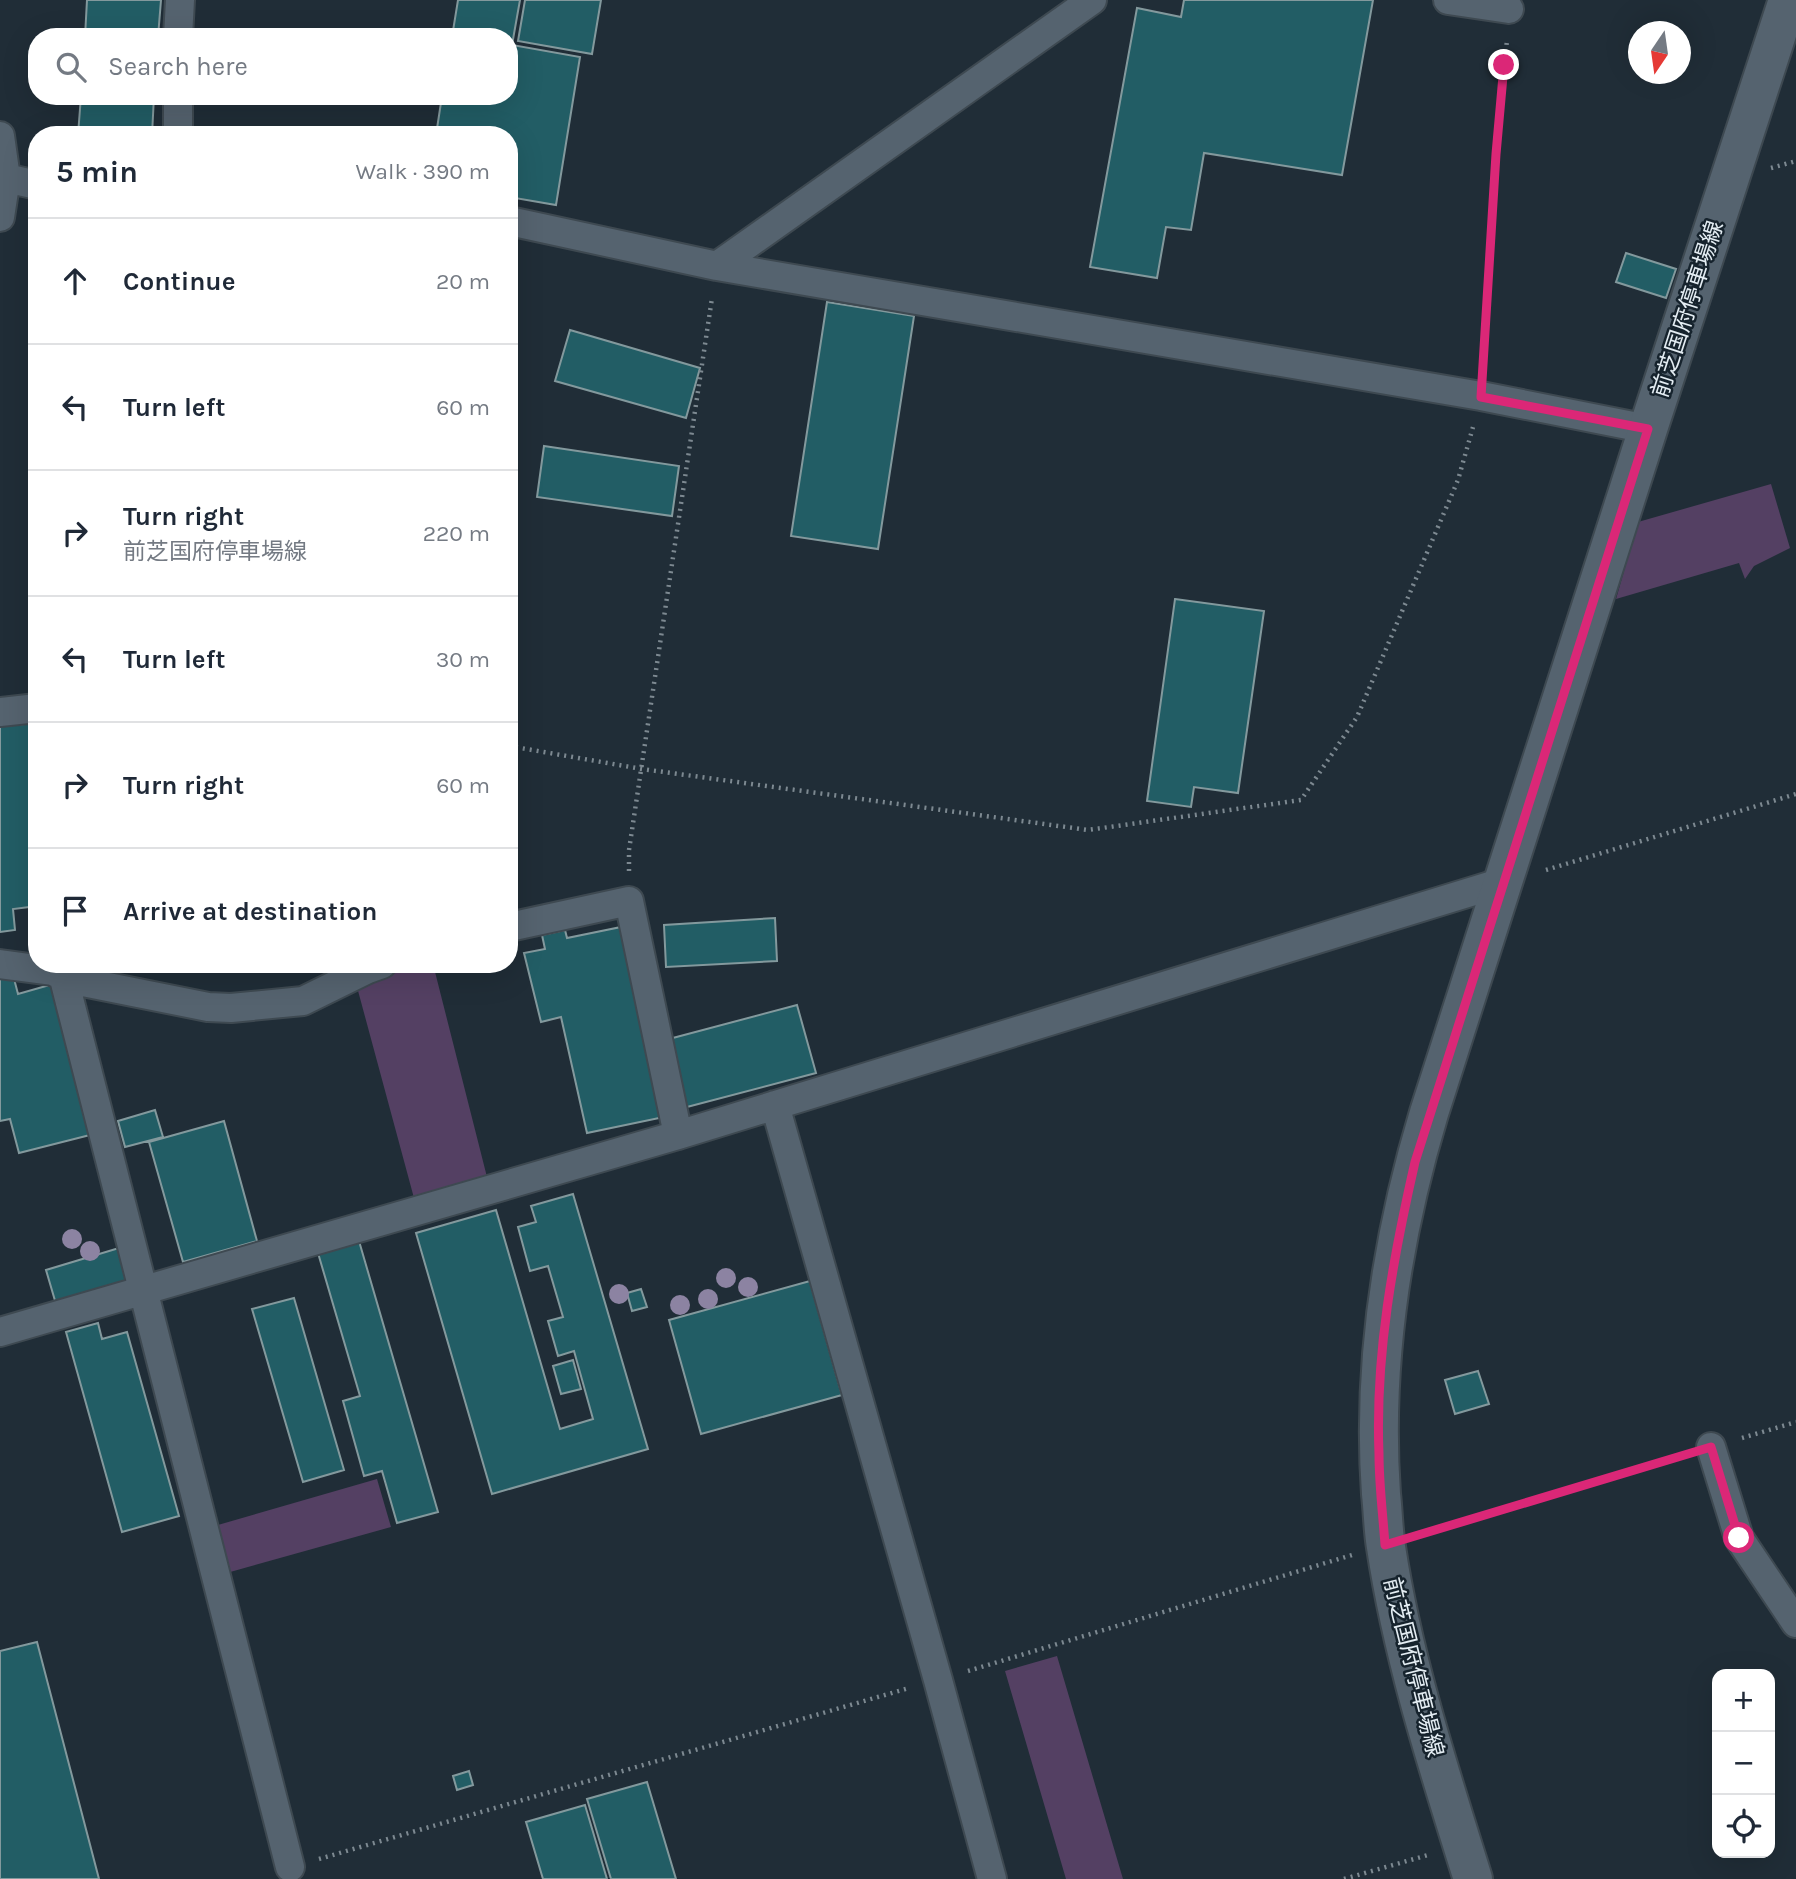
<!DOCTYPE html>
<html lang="en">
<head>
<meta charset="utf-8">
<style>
	body { margin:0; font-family:Karla,"Noto Sans JP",sans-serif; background:#f2f2f3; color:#1f2937 }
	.controls { position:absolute; right:21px; bottom:21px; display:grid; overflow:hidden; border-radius:14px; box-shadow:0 7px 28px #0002 }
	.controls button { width:63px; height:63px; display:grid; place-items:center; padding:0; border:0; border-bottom:2px solid #e0e1e3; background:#fff; color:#1f2937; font:35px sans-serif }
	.compass { position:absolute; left:1628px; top:21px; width:63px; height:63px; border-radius:50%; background:#fff; box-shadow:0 7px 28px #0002; rotate:193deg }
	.stop { position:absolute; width:21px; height:21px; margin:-16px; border:5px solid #db2777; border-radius:50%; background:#fff }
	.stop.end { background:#db2777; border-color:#fff; box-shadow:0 2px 7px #0008 }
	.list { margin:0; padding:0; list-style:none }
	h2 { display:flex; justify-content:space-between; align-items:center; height:91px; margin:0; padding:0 28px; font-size:30px }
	h2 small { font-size:23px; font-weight:400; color:#747a83 }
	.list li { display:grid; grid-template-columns:46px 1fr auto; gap:21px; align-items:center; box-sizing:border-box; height:126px; padding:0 28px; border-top:2px solid #e0e1e3 }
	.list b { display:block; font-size:26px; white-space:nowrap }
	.list p { margin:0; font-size:23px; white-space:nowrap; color:#747a83 }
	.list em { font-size:23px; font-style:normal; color:#747a83 }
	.icon { flex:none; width:38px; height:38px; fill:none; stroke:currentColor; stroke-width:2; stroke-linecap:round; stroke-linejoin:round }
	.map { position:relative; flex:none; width:1796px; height:1879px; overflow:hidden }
	.search { position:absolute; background:#fff; box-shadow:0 7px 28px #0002; left:28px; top:28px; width:490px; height:77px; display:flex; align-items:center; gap:18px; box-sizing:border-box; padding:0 24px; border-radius:28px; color:#747a83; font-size:26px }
	.panel { position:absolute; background:#fff; box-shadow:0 7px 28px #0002; left:28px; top:126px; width:490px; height:847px; border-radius:28px }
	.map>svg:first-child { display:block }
</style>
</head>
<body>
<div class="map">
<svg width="1796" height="1879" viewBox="0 0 1796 1879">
	<rect width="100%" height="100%" fill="#202d37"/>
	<!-- green -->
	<path fill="#544063" d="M1771,484L1790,548L1754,566L1745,579L1739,563L1616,599L1638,522Z
		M413,964H433L487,1177L414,1198L357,987L374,976Z
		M377,1479L391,1527L223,1574L211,1527Z
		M1057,1656L1123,1879H1066L1005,1671Z"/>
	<!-- building -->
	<path fill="#225d65" stroke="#83999d" stroke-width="2" d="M87,0H161L158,37H85Z
		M458,0H520L512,45L580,57L556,205L509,197V135H436L442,96H509V37H452Z
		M525,0H601L592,54L518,41Z
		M1184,0H1373L1342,175L1204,153L1191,230L1166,227L1157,278L1090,267L1137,8L1181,17Z
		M81,96H154L152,135H78Z
		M1626,253L1676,269L1666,298L1616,282Z
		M827,302L914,316L878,549L791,536Z
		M570,330L700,368L686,418L555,381Z
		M544,446L679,466L672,516L537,497Z
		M1175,599L1264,611L1238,793L1194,787L1191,807L1147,801Z
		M37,723V819H35L37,906L13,909L15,930L0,932V726Z
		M775,918L777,961L666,967L664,925Z
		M621,927L664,1117L587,1133L561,1017L541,1022L524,953L545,949L542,935L565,930L567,938Z
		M0,971H12L18,994L53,984L90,1135L19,1153L10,1119L0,1121Z
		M797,1005L816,1073L687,1107L669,1039Z
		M155,1110L163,1137L125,1147L118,1121Z
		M224,1121L257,1241L183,1262L149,1142Z
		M573,1194L648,1449L492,1494L416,1233L496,1210L560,1429L593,1419L574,1351L558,1356L548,1321L563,1317L548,1266L530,1271L518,1227L536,1222L531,1206Z
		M359,1241L438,1512L397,1523L382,1471L364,1476L343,1401L360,1396L318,1253Z
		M119,1248L129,1282L56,1304L46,1270Z
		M810,1281L842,1395L701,1434L669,1320Z
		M641,1289L647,1307L632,1311L627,1293Z
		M294,1298L344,1470L303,1482L252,1309Z
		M98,1323L102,1339L127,1332L179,1516L122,1532L66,1332Z
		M573,1360L581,1389L561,1394L553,1366Z
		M1478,1371L1489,1404L1455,1414L1445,1380Z
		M37,1642L99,1879H0V1651Z
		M469,1771L473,1785L457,1790L453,1776Z
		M647,1782L676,1879H611L587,1799Z
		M585,1805L607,1879H543L526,1822Z"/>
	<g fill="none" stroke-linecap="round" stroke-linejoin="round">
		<!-- minor casing -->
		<g stroke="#3e4951" stroke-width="32">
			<path id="minor" d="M1448,0L1509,9
				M178,37L180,0
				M178,135V96
				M0,136L6,178L37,185
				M0,217L6,178
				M509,221L717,266L1481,396L1648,429
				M717,266L1092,0
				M0,712L37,708
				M509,927L629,901L678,1135
				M0,964L52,971L73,980L208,1007L231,1008L303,1001L368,969L382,964
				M63,975L290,1867
				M775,1105L938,1680L992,1879
				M0,1332L678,1135L1503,882
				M1711,1447L1739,1538L1796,1623"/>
		</g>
		<!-- secondary casing -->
		<g stroke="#3e4951" stroke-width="42">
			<path id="secondary" d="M1473,1879C1439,1770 1403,1660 1386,1547C1383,1529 1383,1511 1381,1494C1372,1365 1392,1236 1429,1113L1648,429L1788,0"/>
		</g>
		<!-- path -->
		<path stroke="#7d8991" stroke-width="4.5" stroke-dasharray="2 5" stroke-linecap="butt" d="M1771,168L1796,161
			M1483,366L1496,154L1507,40
			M509,746L642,769L1088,830L1301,800L1357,717L1458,480L1473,427
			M1546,870L1796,794
			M629,871V850L712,298
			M1742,1438L1796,1422
			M1420,1535L1680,1457
			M968,1671L1352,1555
			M319,1859L909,1688
			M1344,1879L1428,1855"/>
		<!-- minor -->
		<use href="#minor" stroke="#55636f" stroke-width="28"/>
		<!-- secondary -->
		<use href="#secondary" stroke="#55636f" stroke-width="38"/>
	</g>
	<!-- trees -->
	<g fill="#8c83a2">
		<circle cx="72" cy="1239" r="10"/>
		<circle cx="90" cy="1251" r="10"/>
		<circle cx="726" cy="1278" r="10"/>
		<circle cx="748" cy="1287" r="10"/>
		<circle cx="619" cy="1294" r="10"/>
		<circle cx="708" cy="1299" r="10"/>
		<circle cx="680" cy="1305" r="10"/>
	</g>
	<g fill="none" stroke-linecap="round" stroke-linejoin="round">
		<!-- route -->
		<path stroke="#db2777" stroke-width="9" d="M1504,65L1496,154L1481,397L1648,429L1415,1162C1393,1258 1375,1355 1379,1454C1379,1485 1383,1515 1385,1545L1711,1447L1739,1538"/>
	</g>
	<g text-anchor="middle" stroke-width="5" stroke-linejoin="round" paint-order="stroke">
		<!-- street labels -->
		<g font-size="23" fill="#e4edf3" stroke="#16232d">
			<text transform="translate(1687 309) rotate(-72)" y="8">前芝国府停車場線</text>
			<text transform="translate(1414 1667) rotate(76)" y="8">前芝国府停車場線</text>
		</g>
	</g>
</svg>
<div class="controls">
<button>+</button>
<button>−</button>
<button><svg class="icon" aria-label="locate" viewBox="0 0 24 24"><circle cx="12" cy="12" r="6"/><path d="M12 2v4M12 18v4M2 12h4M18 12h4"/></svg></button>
</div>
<svg class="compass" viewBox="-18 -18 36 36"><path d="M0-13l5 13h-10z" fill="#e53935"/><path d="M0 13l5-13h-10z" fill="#747a83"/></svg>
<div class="stop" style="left:1739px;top:1538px"></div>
<div class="stop end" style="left:1504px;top:65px"></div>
<div class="search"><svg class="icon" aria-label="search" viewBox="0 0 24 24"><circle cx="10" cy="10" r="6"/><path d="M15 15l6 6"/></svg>Search here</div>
<section class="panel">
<h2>5 min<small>Walk · 390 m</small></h2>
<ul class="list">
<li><svg class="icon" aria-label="ahead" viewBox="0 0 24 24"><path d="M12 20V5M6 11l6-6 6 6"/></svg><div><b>Continue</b></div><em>20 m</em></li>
<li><svg class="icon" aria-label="left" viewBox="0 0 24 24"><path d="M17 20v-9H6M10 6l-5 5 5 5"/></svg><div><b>Turn left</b></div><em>60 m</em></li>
<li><svg class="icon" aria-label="right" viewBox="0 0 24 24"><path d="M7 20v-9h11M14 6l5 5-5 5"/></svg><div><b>Turn right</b><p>前芝国府停車場線</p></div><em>220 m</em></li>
<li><svg class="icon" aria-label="left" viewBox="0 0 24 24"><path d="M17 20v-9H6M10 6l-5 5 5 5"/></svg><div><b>Turn left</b></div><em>30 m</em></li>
<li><svg class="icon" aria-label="right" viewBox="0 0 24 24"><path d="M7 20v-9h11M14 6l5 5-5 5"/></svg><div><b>Turn right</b></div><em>60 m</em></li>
<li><svg class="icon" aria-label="arrive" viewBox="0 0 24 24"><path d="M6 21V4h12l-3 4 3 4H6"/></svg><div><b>Arrive at destination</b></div></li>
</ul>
</section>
</div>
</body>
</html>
